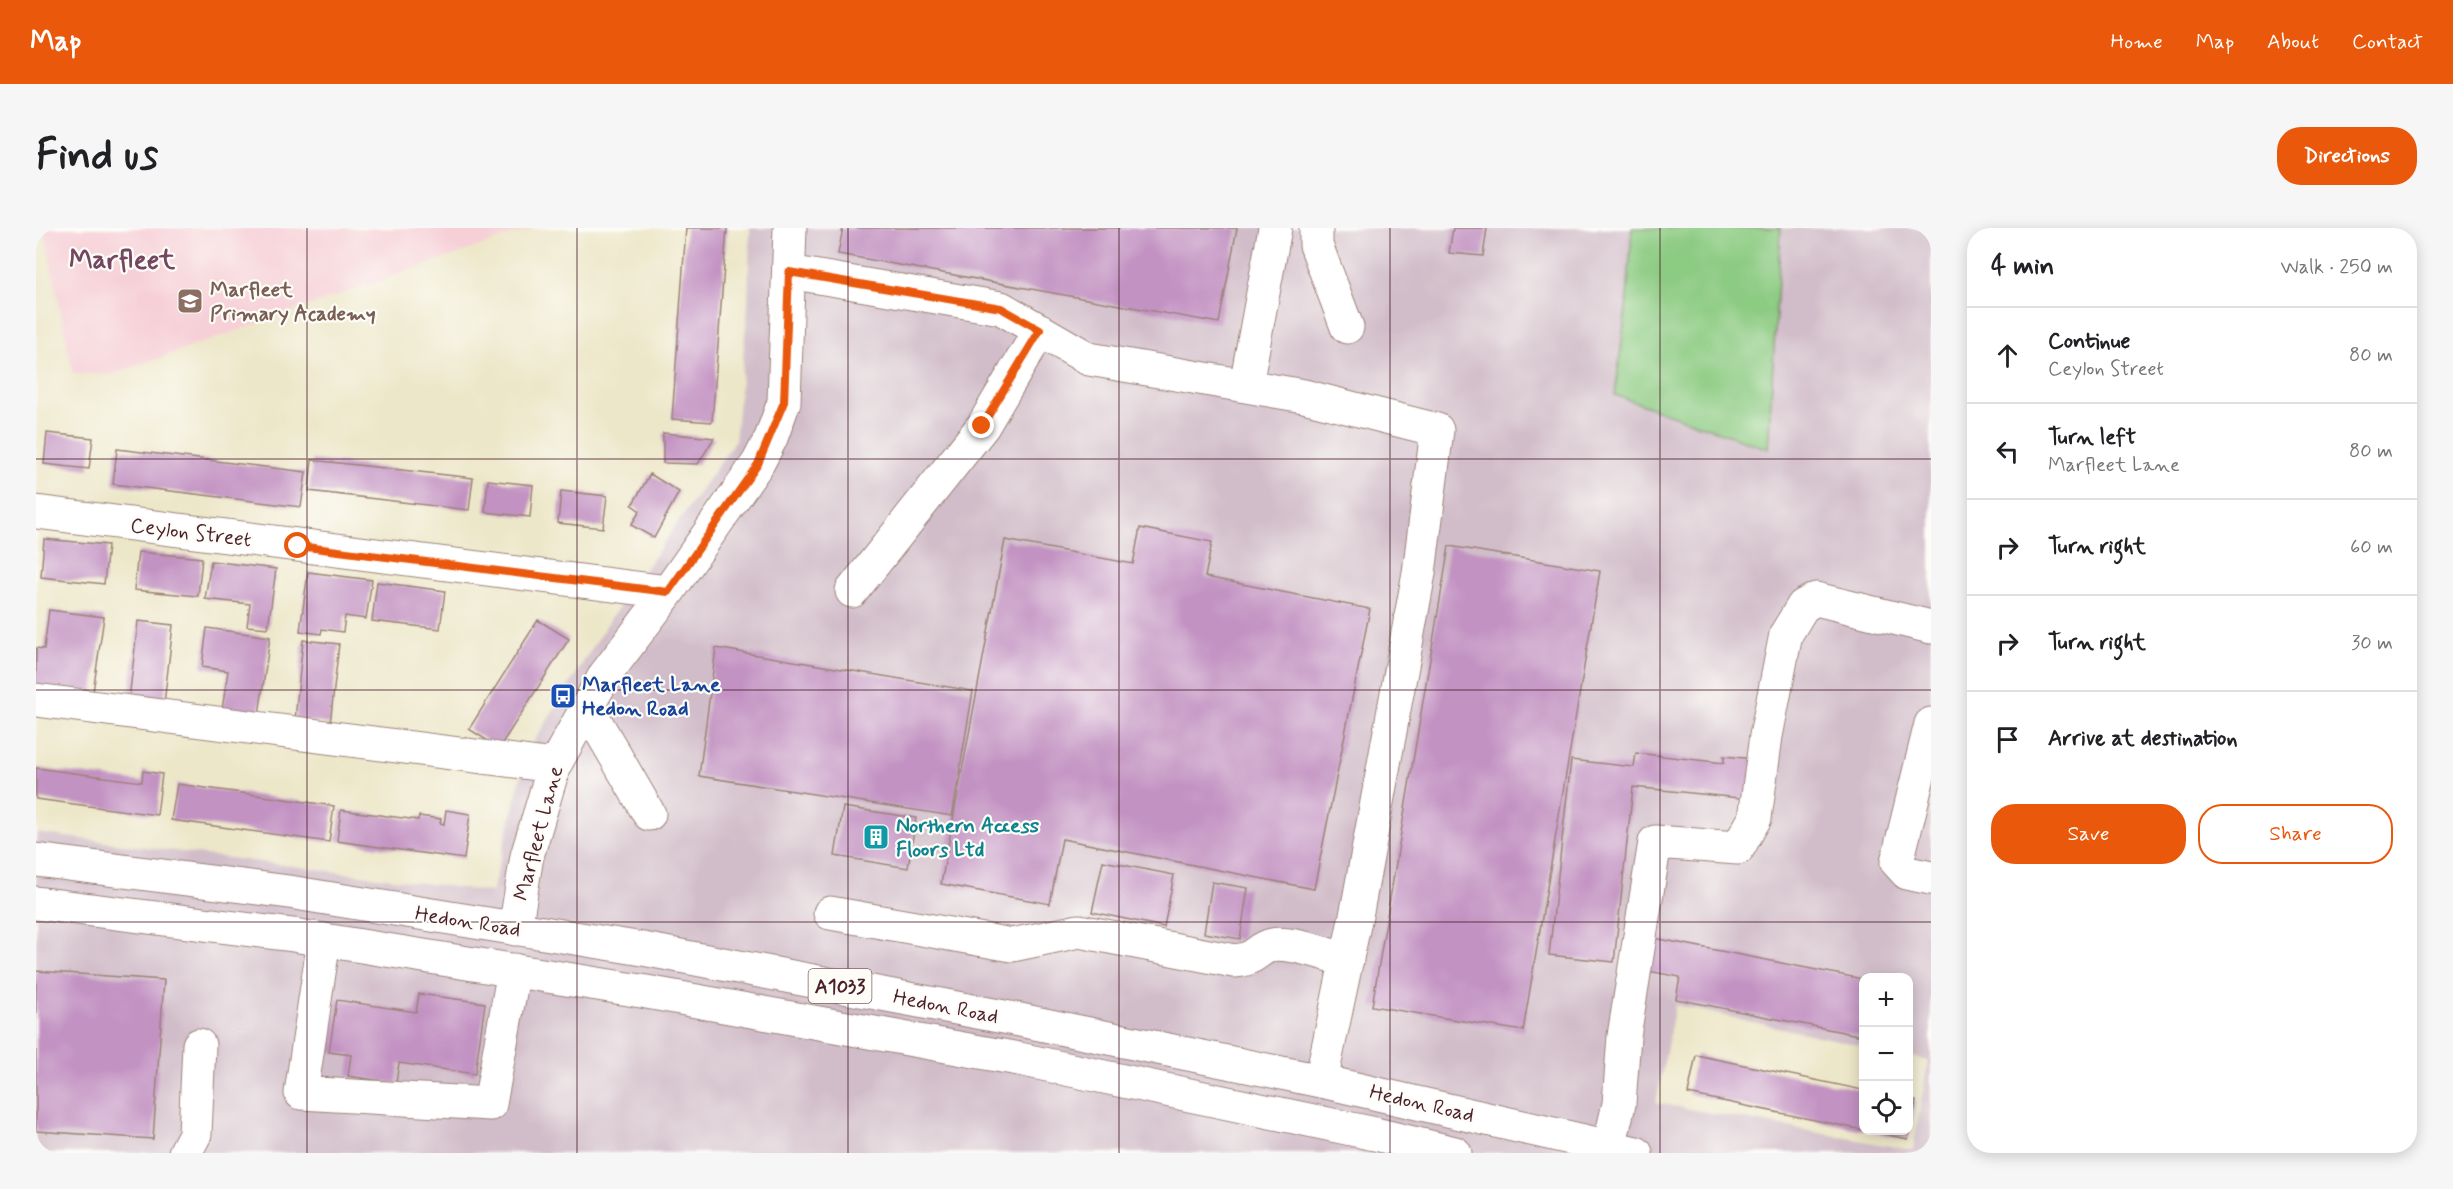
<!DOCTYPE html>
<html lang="en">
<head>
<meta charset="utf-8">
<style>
	body { margin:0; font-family:Mynerve,sans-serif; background:#f6f6f6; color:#202124 }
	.controls { position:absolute; right:18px; bottom:18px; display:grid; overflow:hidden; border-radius:12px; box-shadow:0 3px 15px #0003 }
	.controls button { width:54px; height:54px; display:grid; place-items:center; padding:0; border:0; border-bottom:2px solid #e0e0e0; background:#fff; color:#202124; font:30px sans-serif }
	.stop { position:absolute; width:18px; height:18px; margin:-14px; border:4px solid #ea580c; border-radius:50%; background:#fff }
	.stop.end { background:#ea580c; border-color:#fff; box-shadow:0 2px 6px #0008 }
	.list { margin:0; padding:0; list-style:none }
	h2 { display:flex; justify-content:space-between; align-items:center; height:78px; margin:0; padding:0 24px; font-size:26px }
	h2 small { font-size:20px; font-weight:400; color:#757577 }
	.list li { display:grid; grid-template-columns:39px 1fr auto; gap:18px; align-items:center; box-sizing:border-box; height:96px; padding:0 24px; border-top:2px solid #e0e0e0 }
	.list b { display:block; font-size:22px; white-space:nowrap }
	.list p { margin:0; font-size:20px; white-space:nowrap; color:#757577 }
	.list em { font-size:20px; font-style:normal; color:#757577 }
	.actions { display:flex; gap:12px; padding:18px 24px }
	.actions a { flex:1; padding:14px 0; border:2px solid #ea580c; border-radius:24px; text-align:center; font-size:21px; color:#ea580c }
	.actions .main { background:#ea580c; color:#fff }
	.icon { flex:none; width:33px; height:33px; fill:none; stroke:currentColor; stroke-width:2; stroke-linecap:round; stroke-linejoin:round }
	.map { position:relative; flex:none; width:1895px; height:925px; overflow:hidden; border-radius:24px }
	header { display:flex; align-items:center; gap:36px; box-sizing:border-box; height:84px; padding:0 30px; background:#ea580c; color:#fff }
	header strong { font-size:28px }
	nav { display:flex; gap:33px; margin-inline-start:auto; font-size:21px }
	.intro { display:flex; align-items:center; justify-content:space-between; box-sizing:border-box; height:144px; padding:0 36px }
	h1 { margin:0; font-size:42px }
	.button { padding:15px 27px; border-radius:24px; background:#ea580c; color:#fff; font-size:21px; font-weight:700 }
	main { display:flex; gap:36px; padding:0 36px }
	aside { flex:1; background:#fff; border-radius:24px; box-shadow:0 3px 15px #0003 }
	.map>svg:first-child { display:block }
</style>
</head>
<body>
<header>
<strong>Map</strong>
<nav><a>Home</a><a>Map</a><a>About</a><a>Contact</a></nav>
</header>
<div class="intro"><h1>Find us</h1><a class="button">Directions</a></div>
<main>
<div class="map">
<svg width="1895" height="925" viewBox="0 0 1895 925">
	<rect width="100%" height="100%" fill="#fdfcf7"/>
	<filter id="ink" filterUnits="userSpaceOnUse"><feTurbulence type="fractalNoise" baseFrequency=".0167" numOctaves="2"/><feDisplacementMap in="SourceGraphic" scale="12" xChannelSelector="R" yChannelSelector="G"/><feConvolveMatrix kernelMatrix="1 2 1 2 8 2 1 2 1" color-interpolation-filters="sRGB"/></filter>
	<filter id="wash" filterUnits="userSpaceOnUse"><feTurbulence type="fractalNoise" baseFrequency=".008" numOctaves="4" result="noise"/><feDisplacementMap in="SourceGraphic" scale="24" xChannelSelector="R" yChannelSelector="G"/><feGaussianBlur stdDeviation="1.35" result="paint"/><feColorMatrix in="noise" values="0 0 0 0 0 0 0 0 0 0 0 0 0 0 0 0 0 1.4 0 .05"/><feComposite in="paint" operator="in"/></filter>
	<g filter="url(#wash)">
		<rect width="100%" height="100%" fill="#ede7c9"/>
		<!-- built -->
		<path fill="#f6cfd7" d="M8,0H496L77,146H37Z"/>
		<!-- industrial -->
		<path fill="#d1bdc9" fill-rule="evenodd" d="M714,0H1895V925H0V605L456,664L491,524L575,390L699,213L712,77ZM1828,750H1872L1873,828L1892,833L1877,922L1620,875L1639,777L1828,818Z"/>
		<!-- green -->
		<path fill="#8ccb82" stroke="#6b7556" stroke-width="1.5" d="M1596,0H1745L1732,221L1579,167L1591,73Z"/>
		<g id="blocks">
			<!-- building -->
			<path fill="#c292c2" d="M650,0H691L676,194L636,191Z
				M807,0H1201L1183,95L802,26Z
				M1417,0H1451L1447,28L1413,25Z
				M11,205L57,210L53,241L8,236Z
				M627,205L678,210L662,236L627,235Z
				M81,221L270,244L265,279L77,256Z
				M276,232L437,250L433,282L273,263Z
				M614,246L643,264L618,310L595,297L604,283L596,277Z
				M452,252L497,257L494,289L449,284Z
				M525,263L571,268L567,300L522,295Z
				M1104,300L1176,314L1169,349L1334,381L1278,661L1026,611L1014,676L905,656L969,312L1097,336Z
				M8,311L72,317L68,356L5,349Z
				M1413,318L1564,343L1487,803L1336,778Z
				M102,324L166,330L162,368L98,362Z
				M175,333L240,341L232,400L211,398L214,376L169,371Z
				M272,344L336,352L330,391L309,388L307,404L286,401L285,406L264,403Z
				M341,354L409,363L404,401L336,393Z
				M13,382L68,389L57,464L0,459V420L8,421Z
				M502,392L533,411L463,520L433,501Z
				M102,393L137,397L128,476L93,472Z
				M171,400L234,409L223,487L186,482L192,443L166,439Z
				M267,412L303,416L294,496L259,492Z
				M680,420L937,463L916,588L663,548Z
				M1600,525L1688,535V528L1718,531L1713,571L1597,559L1578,734L1513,727L1535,532L1598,539Z
				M0,540L106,554L107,543L126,546L121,587L0,571Z
				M141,556L298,578L293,614L135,592Z
				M807,579L880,590L872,640L799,628Z
				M305,582L382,592L383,588L405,591L404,595L408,596L410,582L434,586L428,631L301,613Z
				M1067,633L1138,647L1128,699L1056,684Z
				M1176,654L1212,660L1204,711L1168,705Z
				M1618,710L1827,751V808L1640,771L1644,749L1612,743Z
				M0,743L128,752L117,911L0,903Z
				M383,766L449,775L439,846L363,835L360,855L312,848L315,827L293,824L301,772L380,784Z
				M1660,827L1827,862V902L1652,866Z
				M1872,871L1880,873L1872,911L1837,904L1872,903Z"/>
		</g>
	</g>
	<g filter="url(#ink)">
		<use href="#blocks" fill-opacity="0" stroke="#9c837a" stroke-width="1.5"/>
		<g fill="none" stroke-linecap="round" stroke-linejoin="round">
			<!-- minor casing -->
			<g stroke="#9c837a" stroke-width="35">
				<path id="minor" d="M1280,0V17L1311,99
					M753,44L965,80L1053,131L1268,168L1401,202L1383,345L1322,678L1285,853
					M1210,157L1239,0
					M0,284L632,364
					M816,363L947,198L1004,102
					M0,472L518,538
					M551,479L613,586
					M1895,496L1861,634L1871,645L1895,650
					M794,685L976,717L1043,703L1198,733C1220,732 1220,721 1236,717C1254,713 1292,727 1311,732
					M479,701L491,628L518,538L569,447L632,364L722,235L735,210L748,174L754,0
					M288,712L265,865L454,876L478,742
					M1573,919L1583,876L1588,808L1619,614L1702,620L1719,590L1730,508L1750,406L1767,378L1780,371L1895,399
					M149,925L159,906L163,817"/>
			</g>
			<!-- highway casing -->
			<g stroke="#9c837a" stroke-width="35">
				<path id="highway" d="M0,632L253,664L607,721L984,792L1285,853L1600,925
					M0,675L257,707L605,763L983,831L1339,906L1419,925"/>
			</g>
			<!-- minor -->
			<use href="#minor" stroke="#fff" stroke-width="33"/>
			<!-- highway -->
			<use href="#highway" stroke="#fff" stroke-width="33"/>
		</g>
	</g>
	<g fill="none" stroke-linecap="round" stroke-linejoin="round" filter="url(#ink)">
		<!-- route -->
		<path stroke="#ea580c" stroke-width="8" d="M262,318L632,364L722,236L748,174L753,44L965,80L1004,102L946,198"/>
	</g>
	<!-- grid -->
	<path fill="none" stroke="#4a1f2b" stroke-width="1.5" stroke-opacity="0.55" d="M271,0V925M541,0V925M812,0V925M1083,0V925M1354,0V925M1624,0V925M0,231H1895M0,462H1895M0,694H1895"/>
	<!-- icons -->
	<defs>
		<g id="school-square" transform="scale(1.35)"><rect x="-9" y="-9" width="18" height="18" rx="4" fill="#8d6e63" stroke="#fdfcf7"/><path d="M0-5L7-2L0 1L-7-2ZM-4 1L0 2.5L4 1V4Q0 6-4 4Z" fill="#fff"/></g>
		<g id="bus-square" transform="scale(1.35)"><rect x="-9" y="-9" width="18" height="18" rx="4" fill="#1a4fb4" stroke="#fdfcf7"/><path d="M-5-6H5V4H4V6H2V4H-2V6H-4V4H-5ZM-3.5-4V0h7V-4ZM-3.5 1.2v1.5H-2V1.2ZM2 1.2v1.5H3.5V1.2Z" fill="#fff"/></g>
		<g id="building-square" transform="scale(1.35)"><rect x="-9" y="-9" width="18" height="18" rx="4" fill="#0f9aa8" stroke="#fdfcf7"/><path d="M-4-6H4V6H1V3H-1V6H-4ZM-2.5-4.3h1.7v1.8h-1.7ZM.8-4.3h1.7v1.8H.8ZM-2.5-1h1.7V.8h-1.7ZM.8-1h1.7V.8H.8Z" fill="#fff"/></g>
	</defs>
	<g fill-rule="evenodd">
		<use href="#school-square" x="154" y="73"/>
		<use href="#bus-square" x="527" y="468"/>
		<use href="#building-square" x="840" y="609"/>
	</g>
	<g text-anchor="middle" stroke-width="4.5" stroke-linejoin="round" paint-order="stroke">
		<!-- shield labels -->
		<rect fill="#fdfcf7" stroke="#806168" stroke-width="1.5" x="772.5" y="741" width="63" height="34" rx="4.5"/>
		<g font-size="20" font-weight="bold" fill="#4a1f2b">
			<text x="804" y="765">A1033</text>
		</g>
		<!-- education labels -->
		<g font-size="21" font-weight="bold" fill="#785e54" stroke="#fdfcf7" text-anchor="start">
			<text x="174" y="68">Marfleet<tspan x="174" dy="24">Primary Academy</tspan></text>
		</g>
		<!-- street labels -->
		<g font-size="21" fill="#4a1f2b" stroke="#fdfcf7">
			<text transform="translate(155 304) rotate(7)" y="7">Ceylon Street</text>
			<text transform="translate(502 605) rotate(-75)" y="7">Marfleet Lane</text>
			<text transform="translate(432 693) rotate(9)" y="7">Hedon Road</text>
			<text transform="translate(910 778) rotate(11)" y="7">Hedon Road</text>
			<text transform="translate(1386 875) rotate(13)" y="7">Hedon Road</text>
		</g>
		<!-- transit labels -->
		<g font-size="21" font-weight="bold" fill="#164399" stroke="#fdfcf7" text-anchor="start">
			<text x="546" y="463">Marfleet Lane<tspan x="546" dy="24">Hedon Road</tspan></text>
		</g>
		<!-- culture labels -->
		<g font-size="21" font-weight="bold" fill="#0d838f" stroke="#fdfcf7" text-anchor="start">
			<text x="860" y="604">Northern Access<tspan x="860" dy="24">Floors Ltd</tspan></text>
		</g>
		<!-- district labels -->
		<g font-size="27" font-weight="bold" fill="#744760" stroke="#fdfcf7">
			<text x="86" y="40">Marfleet</text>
		</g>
	</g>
</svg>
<div class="controls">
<button>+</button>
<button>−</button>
<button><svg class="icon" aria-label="locate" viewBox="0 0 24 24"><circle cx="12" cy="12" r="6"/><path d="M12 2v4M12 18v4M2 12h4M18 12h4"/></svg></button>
</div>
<div class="stop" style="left:262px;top:318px"></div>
<div class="stop end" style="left:946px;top:198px"></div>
</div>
<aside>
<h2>4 min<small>Walk · 250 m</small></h2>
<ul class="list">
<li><svg class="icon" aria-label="ahead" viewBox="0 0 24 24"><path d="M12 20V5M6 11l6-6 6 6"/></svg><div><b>Continue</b><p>Ceylon Street</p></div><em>80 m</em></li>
<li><svg class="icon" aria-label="left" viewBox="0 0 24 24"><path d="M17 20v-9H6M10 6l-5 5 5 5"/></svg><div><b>Turn left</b><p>Marfleet Lane</p></div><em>80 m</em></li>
<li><svg class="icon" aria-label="right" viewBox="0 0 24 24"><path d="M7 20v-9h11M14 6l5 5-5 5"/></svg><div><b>Turn right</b></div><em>60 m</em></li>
<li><svg class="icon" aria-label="right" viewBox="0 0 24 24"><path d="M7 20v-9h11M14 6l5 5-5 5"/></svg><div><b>Turn right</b></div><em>30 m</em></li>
<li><svg class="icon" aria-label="arrive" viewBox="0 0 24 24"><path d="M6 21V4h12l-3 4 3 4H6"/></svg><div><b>Arrive at destination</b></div></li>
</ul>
<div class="actions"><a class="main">Save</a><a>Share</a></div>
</aside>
</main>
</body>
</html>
